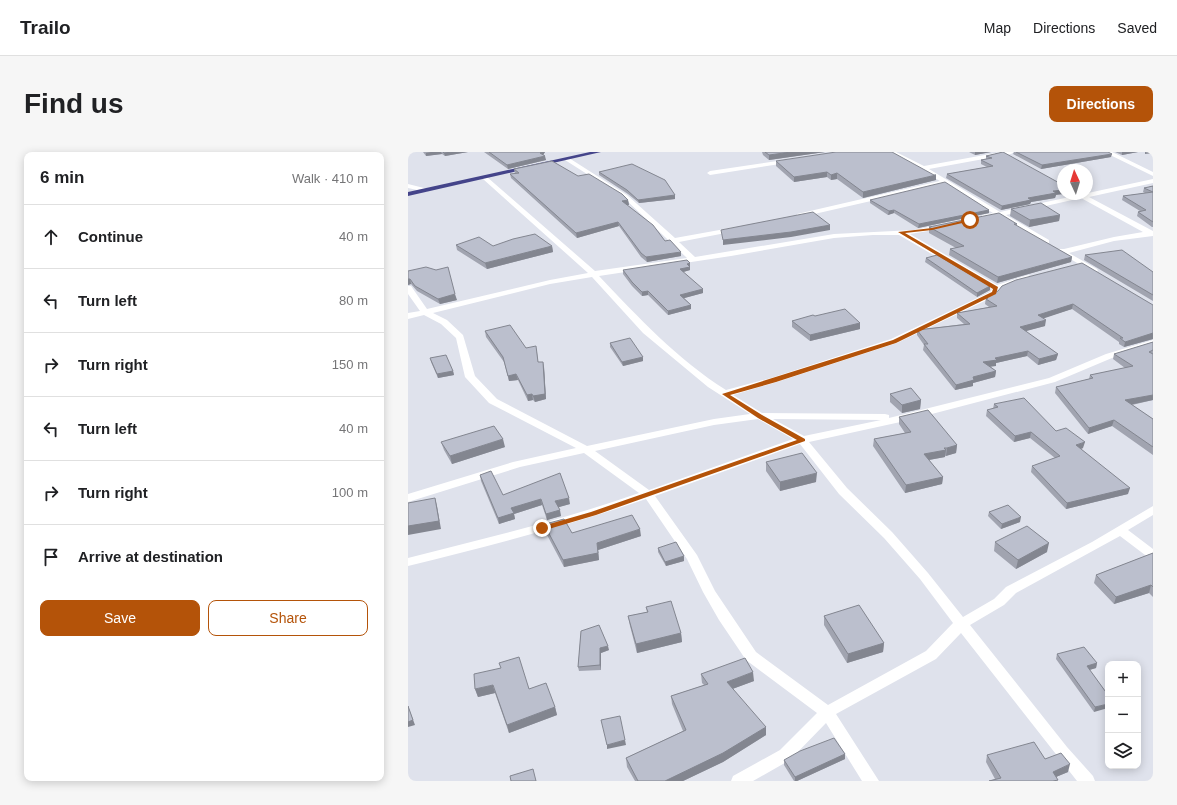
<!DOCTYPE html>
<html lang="en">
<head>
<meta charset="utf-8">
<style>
	body { margin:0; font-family:Helvetica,sans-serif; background:#f6f6f6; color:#202124 }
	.controls { position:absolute; right:12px; bottom:12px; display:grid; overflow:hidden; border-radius:8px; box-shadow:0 2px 10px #0003 }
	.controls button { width:36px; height:36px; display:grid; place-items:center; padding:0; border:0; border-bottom:1px solid #e0e0e0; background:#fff; color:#202124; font:20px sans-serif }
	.compass { position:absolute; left:649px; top:12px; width:36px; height:36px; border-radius:50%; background:#fff; box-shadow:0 2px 10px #0003; rotate:356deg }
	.stop { position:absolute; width:12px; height:12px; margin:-9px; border:3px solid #b45309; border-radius:50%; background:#fff }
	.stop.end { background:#b45309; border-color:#fff; box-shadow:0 1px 4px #0008 }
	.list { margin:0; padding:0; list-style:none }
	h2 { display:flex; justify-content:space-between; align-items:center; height:52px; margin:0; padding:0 16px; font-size:17px }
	h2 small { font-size:13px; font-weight:400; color:#757577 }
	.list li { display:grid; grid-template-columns:26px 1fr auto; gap:12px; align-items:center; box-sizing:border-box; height:64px; padding:0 16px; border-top:1px solid #e0e0e0 }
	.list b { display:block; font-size:15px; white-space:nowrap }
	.list em { font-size:13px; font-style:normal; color:#757577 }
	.actions { display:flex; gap:8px; padding:12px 16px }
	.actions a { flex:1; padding:9px 0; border:1px solid #b45309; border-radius:8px; text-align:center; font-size:14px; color:#b45309 }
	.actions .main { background:#b45309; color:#fff }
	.icon { flex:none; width:22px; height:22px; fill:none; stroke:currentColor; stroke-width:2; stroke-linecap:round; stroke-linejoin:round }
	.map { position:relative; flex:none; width:745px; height:629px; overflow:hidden; border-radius:8px }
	header { display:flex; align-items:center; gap:24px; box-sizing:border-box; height:56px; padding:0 20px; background:#fff; border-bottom:1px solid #e0e0e0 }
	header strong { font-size:19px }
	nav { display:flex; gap:22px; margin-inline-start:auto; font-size:14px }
	.intro { display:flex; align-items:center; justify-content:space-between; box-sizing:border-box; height:96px; padding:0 24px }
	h1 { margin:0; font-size:28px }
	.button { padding:10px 18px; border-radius:8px; background:#b45309; color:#fff; font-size:14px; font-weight:700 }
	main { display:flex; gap:24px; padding:0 24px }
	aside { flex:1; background:#fff; border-radius:8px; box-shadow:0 2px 10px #0003 }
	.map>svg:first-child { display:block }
</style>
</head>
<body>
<header>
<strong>Trailo</strong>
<nav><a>Map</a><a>Directions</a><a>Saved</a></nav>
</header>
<div class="intro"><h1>Find us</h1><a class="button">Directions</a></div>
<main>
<aside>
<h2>6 min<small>Walk · 410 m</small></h2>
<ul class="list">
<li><svg class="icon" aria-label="ahead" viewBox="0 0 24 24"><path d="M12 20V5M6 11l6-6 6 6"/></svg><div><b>Continue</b></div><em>40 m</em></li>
<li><svg class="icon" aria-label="left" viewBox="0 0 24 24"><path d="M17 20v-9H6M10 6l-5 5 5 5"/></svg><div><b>Turn left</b></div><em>80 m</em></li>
<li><svg class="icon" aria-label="right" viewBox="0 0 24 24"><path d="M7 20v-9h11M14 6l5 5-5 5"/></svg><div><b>Turn right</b></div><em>150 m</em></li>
<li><svg class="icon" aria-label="left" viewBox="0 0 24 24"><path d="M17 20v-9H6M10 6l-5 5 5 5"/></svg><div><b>Turn left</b></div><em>40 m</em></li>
<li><svg class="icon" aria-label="right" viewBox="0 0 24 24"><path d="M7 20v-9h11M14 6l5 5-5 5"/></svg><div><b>Turn right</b></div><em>100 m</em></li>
<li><svg class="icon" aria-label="arrive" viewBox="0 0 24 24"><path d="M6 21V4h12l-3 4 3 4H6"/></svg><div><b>Arrive at destination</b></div></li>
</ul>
<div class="actions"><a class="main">Save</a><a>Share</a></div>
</aside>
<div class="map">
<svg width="745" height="629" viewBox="0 0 745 629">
	<rect width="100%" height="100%" fill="#dfe2ec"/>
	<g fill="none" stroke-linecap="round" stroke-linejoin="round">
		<!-- minor -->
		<path fill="#fff" fill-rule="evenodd" d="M480,0H488L516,14L593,0H606L603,2L521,17L592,60L745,27V31L681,45L745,79V84L706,89L661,101L689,117L690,119L686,121L649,99L650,97H656L706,85L735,80L673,46L598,63L641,88V92H638L590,64L574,67V63L585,61L537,32L389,66V62L532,29Z
			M696,0H704L745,20V24Z
			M157,6H161L219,43L267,86L328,75L332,77L328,79L271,90L287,105L426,82L506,78L535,72L539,74L538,76L502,82L589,133L620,123L624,125L592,138L589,143L489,191L369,230L325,243L354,261L477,262L481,263V266L641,226L698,202L745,188V194L704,206L647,230L497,269L401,290L439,336L484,380L520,421L555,465L586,447L598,435L684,390L745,354V363L720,378L745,397V407L741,406L712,384L608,441L596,453L562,473L659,595L685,624L687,629H669L553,481L528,507L428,562L471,629H454L418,571L382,608L345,629H323L325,624L372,598L409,561L338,508L311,468L295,440L279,407L238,347C160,374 80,394 0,414V406C78,386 155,368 231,341L176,301L112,315L0,350V342L105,310L168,296L81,251L57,225L48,186L33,172L16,163L0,167V161L12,159L0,142V134H3L19,157L142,128L180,121L75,27V25H79L187,119L279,106L215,45L157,8ZM465,83H491L584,137L582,140L483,187L363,226L318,238C270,208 230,165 191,124L323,104L426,86ZM184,125L235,181L300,235L342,262L306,267L179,294L89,247L67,224L55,183L39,168L25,161L142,132ZM350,267L385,287L241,338L187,299L306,273ZM365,267L473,268L396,284ZM392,292L431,342L476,386L512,427L545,471L518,499L420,553L348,500L307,439L289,403L247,344Z
			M383,7L386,9L385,10L302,23L299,21L302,19Z
			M0,32L20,37L21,38L18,40L0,36Z"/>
		<!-- trunk -->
		<path fill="#44448a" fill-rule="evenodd" d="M182,0H193L0,44V40Z"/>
	</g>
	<!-- wall -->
	<path fill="#a1a4b0" d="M15,0H60L37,4L34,2L18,4Z
		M76,0H137L135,3L138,8L100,17Z
		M354,0H417L361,8L355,3Z
		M561,0H583L567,3Z
		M595,0L648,43L647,46L623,50L622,52L593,58L538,26L539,22L579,15L573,12V8L578,7V4Z
		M606,0H700L703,5L633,17L605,2Z
		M707,0H730L714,3Z
		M368,9L528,28L455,46L429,27L423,28L419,25L386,30L368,14Z
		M106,17L170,24L220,48L221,53H218L257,89L273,100V104L239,110L233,105L211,74L169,86L103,26L102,22H107Z
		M191,20L267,43V47L231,51L220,42L191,23Z
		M745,34V75H744L729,64L730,60L732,59L714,48L715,44L737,41L735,40L736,36Z
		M462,48L581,58V61L510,76L486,61L480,63L462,51Z
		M603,57L652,63L651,69L621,75L602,64Z
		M609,72L608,74L664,105L663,110L589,131L541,103L542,97L548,96L521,81V75Z
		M48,93L85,94H144L145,100L79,117L49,98Z
		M677,103L745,120V149L676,108Z
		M518,106L582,138L569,145L517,110Z
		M282,111V118L275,120L295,141L276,146L283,153V157L260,163L240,143L234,144L224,134L215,122V118Z
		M0,119L49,148L32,152L9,139L3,132L0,133Z
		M578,145L745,153V187L716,195L711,192V190L664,157L635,166L637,174L617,179L650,202L648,208L630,213L619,204L588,211V214H582L588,219L587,225L565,231V234L547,238L515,198L516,193L509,183V178L556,172L549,166V161L581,155L577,152Z
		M407,164L452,171V177L402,189L384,175V169Z
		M77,179L129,200L130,210L136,215L138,247L127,250L125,248L120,249L110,228L101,229L96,210L78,185Z
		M745,190V248L724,253L745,267V303L704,274L680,282L647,241L648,235L681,227L682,223L717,216L705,207L706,202Z
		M202,191L235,209L215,214L202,195Z
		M22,206L45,219L46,223L30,226L23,210Z
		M482,242L513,248L512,257L494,261L482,250Z
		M586,252L648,279L675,296L673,297L720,342L658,357L623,320L624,314L647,306L622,286L606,290L578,264L579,258L585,257Z
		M491,265L549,293L548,301L537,304V305L521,308L535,325L534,332L497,341L465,294L466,287L497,281L491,272Z
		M33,290L97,295L44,312L36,298Z
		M358,310L408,330L372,339L358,319Z
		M72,323L95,343L162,352L150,355L153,364L139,368L134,353L106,362L107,367L91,372L73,329Z
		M581,360L612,370L593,377L580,364Z
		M137,374L164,381L233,384L190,398L191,408L156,415L138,381Z
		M587,390L639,400L608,417L586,399Z
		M250,396L276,409L258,414L250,400Z
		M745,401V445L741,441L706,452L686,431L688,423Z
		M238,455L273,481L274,490L229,501L222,474L220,464L239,460Z
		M416,464L476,491L475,500L439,511L416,473Z
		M173,479L201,498L193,501V518L171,519L170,515Z
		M649,502L689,511L688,516L681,518L700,543L686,560L648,507Z
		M293,522L346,529L324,537L358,583L315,610L275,629H227L219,615L218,606L275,579L264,552L263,544L296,533L294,531Z
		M67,537H121L147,555L149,563L101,581L87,541L70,545Z
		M437,602V607L389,629H386L376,613V608Z
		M579,603L637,607L660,620L648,625L650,628L649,629H581L587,627L578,610Z"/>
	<!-- shaded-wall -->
	<path fill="#838690" d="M23,0H33L34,2L18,4V1Z
		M44,0H60L37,4L36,1Z
		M134,0H137L134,5L132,1Z
		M383,0H417L361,8V3Z
		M567,0H583L567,3Z
		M714,0H730L714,3Z
		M737,0H745V1L737,2Z
		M704,2L703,5L633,17L634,13Z
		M137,4L138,8L100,17L99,13Z
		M419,20V25L386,30V25Z
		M429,21V27L423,28V23Z
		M528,23V28L455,46V40Z
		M655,38V42H656L648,43L647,46L623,50L622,52L593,58L594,54L645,39Z
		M267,43V47L231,51L230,48Z
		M220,48L221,53H214V49Z
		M486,58V61L480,63L481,59Z
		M581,58V61L510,76L511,72Z
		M652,63L651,69L621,75L622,68Z
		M210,70L211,74L169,86L168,81Z
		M422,73V78L383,85L315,93V88Z
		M144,94L145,100L79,117L77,111Z
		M273,100V104L239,110L238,105Z
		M664,105L663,110L589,131L590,125Z
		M282,111V118L272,121V117L279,112Z
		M0,127H2L3,132L0,133Z
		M582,134V138L569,145V141Z
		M295,137V141L273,147L272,143Z
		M240,139V143L234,144V140Z
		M47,142L49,148L32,152L30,147Z
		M665,152L664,157L628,169L630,163Z
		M283,153V157L260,163V159Z
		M638,168L637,174L611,181L612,175Z
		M452,171V177L402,189V183Z
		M745,181V187L716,195L717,190Z
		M620,199L619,204L588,211V214L574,216L575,210L587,206Z
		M650,202L648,208L630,213L631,207Z
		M235,205V209L215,214L214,210Z
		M135,210L136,215L138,247L127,250L125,244Z
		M45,219L46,223L30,226L29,222Z
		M588,219L587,225L565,231V234L547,238L548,233L565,225Z
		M108,222L110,228L101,229L100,224Z
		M124,242L125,248L120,249L119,243Z
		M745,243V248L716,254L717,248Z
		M513,248L512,257L494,261V253Z
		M706,268L704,274L680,282L681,276Z
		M623,280L622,286L606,290L607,284Z
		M95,287L97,295L44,312L42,304Z
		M677,290L675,296L667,299L668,293Z
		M549,293L548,301L538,304L539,296Z
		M538,298L537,305L515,309L516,302Z
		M409,321L408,330L372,339V330Z
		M535,325L534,332L497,341L498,333Z
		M722,336L720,342L658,357L659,351Z
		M27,346L29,354L33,377L0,383V374Z
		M161,346L162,352L148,356L147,349Z
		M133,347L134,353L106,362L107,367L91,372L90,366L103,356Z
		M152,358L153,364L139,368L138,362Z
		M613,365L612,370L593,377L594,372Z
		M232,377L233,384L190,398L191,408L156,415L155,408L189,391Z
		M641,391L639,400L608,417L610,408Z
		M276,404V409L258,414L257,410Z
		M743,433L741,441L706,452L708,445Z
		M273,481L274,490L229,501L228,492Z
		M476,491L475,500L439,511L440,502Z
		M200,494L201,498L193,501V518L192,513V496Z
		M689,511L688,516L678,519L679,514Z
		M345,520L346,529L319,539V530Z
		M85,533L87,541L70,545L67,537Z
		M700,552V556L686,560L687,555Z
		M0,554L7,573L0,575Z
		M147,555L149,563L101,581L99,573Z
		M358,575V583L315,610L275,629H257Z
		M217,588L218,593L199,597V593Z
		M437,602V607L389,629H387V625Z
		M662,612L660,620L643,627L645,620Z"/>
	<!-- building -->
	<path fill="#bbbfcd" stroke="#838690" d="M35,0H44L36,1Z
		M81,0H134L132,1L137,4L99,13Z
		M357,0H383L361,3Z
		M428,0H484L526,23H528L455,40L429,21L423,23L419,20L386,25L368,9Z
		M595,0L655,33V38L645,39L648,41L620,46L623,48L594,54L539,22L585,14L573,8L584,6L578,4Z
		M608,0H700L704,2L634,13Z
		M144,9L170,24L181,22L214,42L220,48L214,49L245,73L257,89L262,88L273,100L238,105L233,101L210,70L168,81L102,22L111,21L106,17Z
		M224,12L257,28L267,43L230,48L219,38L191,20Z
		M537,30L581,58L511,72L486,58L481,59L462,48Z
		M745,34V70L730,60L738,58L715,44L745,40L736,36Z
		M633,51L652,63L622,68L603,57Z
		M405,60L422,73L383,80L315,88L313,78Z
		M591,61L609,72H606L664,105L590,125L542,97L556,94L521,75Z
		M127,82L144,94L77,111L48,93L71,85L85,94L105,87Z
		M714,98L745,120V143L677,103Z
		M529,103L582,134L569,141L518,106Z
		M279,108L282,111L279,112L282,115L272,117L295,137L272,143L283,153L260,159L240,139L234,140L224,130L215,118Z
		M674,111L745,153V181L717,190L712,186H715L665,152L630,163L638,168L612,175L650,202L631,207L620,199L587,206L589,208L575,210L588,219L565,225L566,228L548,233L516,192H520L509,178L562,172L549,161L589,154L578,147L580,146L578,145L590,139L594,134L608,128Z
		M18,115L28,118L40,115L47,142L30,147L7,134L2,127H0V119Z
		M437,157L452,171L402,183L384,169L405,163L407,164Z
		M102,173L118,196L128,194L130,210H135L137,242L125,244L124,242L119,243L108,222L100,224L95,205L77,179Z
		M222,186L235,205L214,210L202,191Z
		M745,190V198L741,200L745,202V243L717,248L745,267V295L706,268L681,276L648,235L685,226L682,223L725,214L706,202Z
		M38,203L45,219L29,222L22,206Z
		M503,236L513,248L494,253L482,242Z
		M616,246L648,279L658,276L677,290L668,293L722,336L659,351L624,314L652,304L623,280L607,284L579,258L590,255L586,252Z
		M520,258L549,293L539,296H536L538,298L516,302L535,325L498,333L466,287L503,280L491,265Z
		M86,274L95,287L42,304L33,290Z
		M394,301L409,321L372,330L358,310Z
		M83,319L95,343L152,321L161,346L147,349L152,358L138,362L133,347L103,356L106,361L90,366L72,323Z
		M27,346L31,369L0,374V351Z
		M600,353L613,365L594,372L581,360Z
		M224,363L232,377L189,391L190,401L155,408L137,374L142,373L141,371L156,367L164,381Z
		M619,374L641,391L610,408L587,390Z
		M268,390L276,404L257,410L250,396Z
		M745,401V435L743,433L708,445L688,423Z
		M263,449L273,481L228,492L220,464L240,460L238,455Z
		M451,453L476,491L440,502L416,464Z
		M191,473L200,494L192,496V513L170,515L173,479Z
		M676,495L689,511L679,514L700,543V552L687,555L649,502Z
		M111,505L121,537L138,531L147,555L99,573L85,533L67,537L66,522L93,516L91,511Z
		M337,506L345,520L319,530L358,575L315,601L257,629H230L218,606L278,578L263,544L300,532L293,522Z
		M0,554L5,568L0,570Z
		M212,564L217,588L199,593L193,568Z
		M426,586L437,602L387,625L376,608L392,599Z
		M626,590L637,607L653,601L662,612L645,620L650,628L645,629H581L593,626L579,603Z
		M125,617L128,629H103L102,624Z"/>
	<!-- route -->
	<path fill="#b45309" d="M562,67L563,69L524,78L497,81L590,135L588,142L488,191L368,230L322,243L354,263L397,287V289L188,363L134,379L131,378V375L183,360L389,288L350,266L314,242L485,188L584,140L585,137L490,80L524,76Z"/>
</svg>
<div class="controls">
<button>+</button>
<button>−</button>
<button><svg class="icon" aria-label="layers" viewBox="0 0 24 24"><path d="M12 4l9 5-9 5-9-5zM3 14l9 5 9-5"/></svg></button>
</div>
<svg class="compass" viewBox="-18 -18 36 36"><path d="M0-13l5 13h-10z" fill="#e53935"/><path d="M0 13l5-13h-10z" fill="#757577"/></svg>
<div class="stop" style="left:562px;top:68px"></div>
<div class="stop end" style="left:134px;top:376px"></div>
</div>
</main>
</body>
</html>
